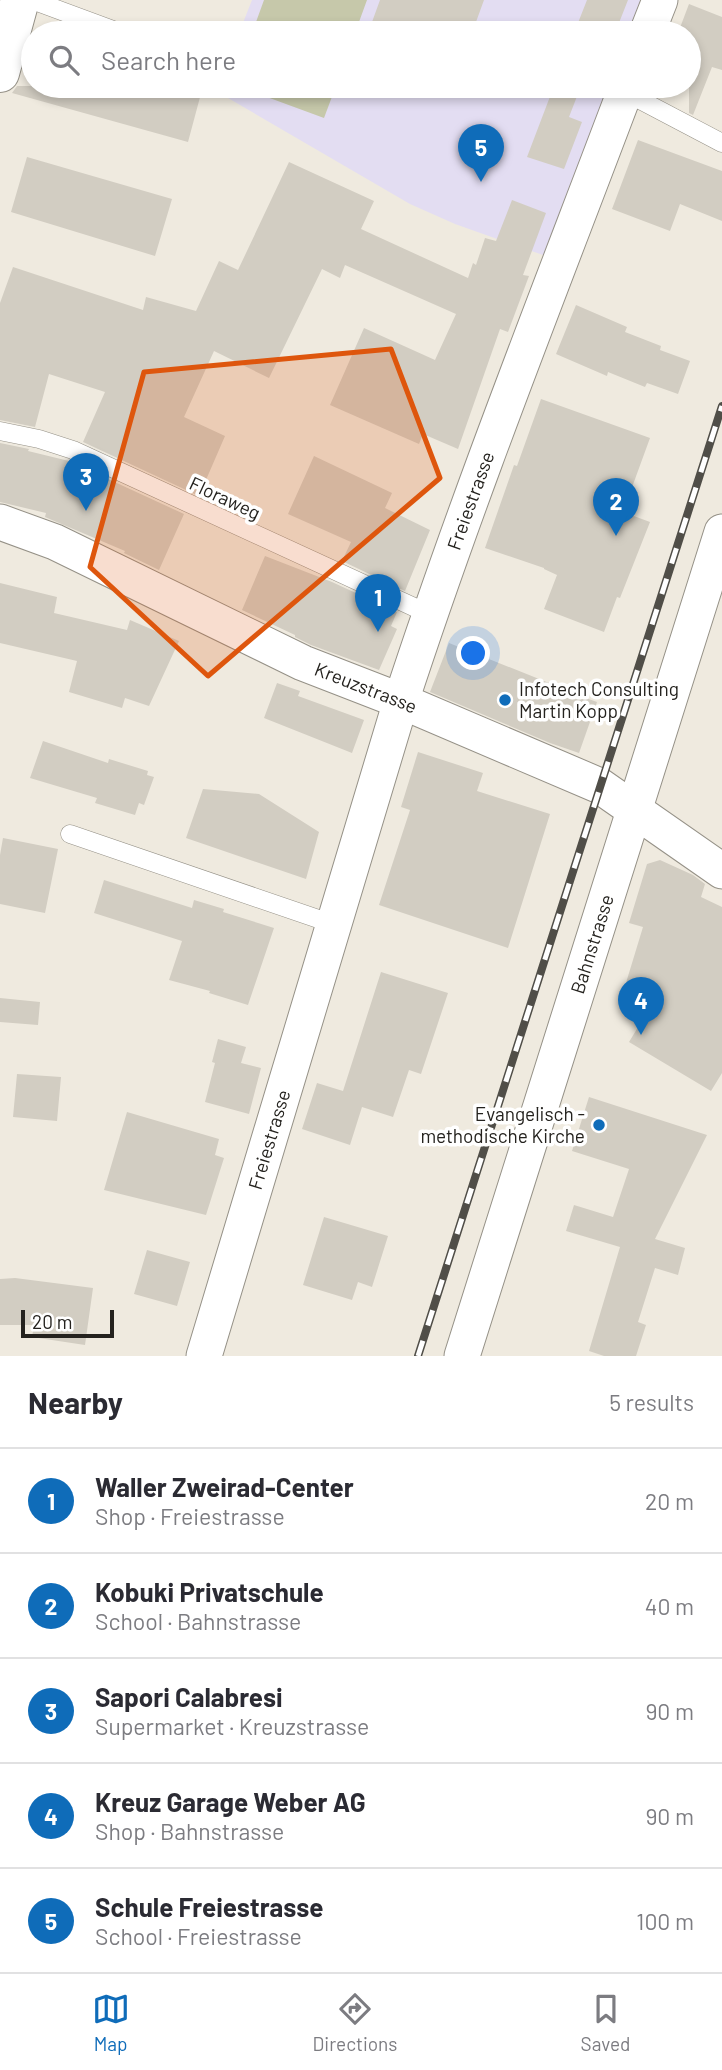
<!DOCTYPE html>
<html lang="en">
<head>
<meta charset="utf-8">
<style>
	body { margin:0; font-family:Barlow,sans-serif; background:#f7f7f7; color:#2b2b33 }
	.scale { position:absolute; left:21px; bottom:18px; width:93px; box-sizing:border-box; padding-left:7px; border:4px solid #24221e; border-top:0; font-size:19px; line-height:24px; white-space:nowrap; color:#24221e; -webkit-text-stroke:5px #fff; paint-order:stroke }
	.you { position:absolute; left:474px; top:654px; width:24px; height:24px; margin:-18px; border:5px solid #fff; border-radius:50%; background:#1a73e8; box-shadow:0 0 0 10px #1a73e833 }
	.badge { display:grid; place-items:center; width:46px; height:46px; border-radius:50%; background:#0f6cb9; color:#fff; font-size:23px; font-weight:700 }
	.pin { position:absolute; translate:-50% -58px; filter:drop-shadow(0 2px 4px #0008) }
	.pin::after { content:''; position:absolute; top:37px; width:24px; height:21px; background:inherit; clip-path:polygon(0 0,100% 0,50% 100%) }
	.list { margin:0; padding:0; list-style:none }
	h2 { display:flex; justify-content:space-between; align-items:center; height:91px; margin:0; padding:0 28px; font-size:30px }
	h2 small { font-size:23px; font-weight:400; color:#7c7c81 }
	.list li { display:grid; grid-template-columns:46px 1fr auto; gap:21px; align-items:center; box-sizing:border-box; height:105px; padding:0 28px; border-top:2px solid #e1e1e2 }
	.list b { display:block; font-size:26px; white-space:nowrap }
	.list p { margin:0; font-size:23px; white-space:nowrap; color:#7c7c81 }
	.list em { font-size:23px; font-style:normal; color:#7c7c81 }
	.icon { flex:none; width:38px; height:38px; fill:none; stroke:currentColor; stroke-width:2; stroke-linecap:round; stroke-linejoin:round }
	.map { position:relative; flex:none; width:722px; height:1356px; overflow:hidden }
	.search { position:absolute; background:#fff; box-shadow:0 4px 10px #0003; left:21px; right:21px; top:21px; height:77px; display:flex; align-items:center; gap:18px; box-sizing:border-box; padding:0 24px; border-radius:38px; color:#7c7c81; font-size:26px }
	.sheet { height:616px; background:#fff }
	nav { display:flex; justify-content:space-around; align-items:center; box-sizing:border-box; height:98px; border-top:2px solid #e1e1e2; background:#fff; font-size:19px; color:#7c7c81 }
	nav a { display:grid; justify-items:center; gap:4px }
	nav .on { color:#0f6cb9 }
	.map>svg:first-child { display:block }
</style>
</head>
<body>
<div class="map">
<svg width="722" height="1356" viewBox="0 0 722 1356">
	<rect width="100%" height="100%" fill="#efeadf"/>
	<!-- education -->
	<path fill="#e3ddf2" d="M252,0H660L647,33H239Z
		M218,86H627L560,261L455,224L410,204L216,91Z"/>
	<!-- green -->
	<path fill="#c6c8aa" d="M264,0H367L355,33H252Z
		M237,86H336L324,118Z"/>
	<!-- building -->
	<path fill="#d2cdc2" d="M380,0H484L472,33H368Z
		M587,0H628L615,33H574Z
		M689,4L722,17V70L712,67L693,115L689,113V33H678Z
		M17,86H203L188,142L12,93Z
		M554,86H581L569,117L582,122L564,169L527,157Z
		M638,140L722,171V221L680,204L670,231L612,209Z
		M27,157L172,199L155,256L11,212Z
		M289,162L374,201L361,229L468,278L473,263L476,265L485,238L496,241L512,200L546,213L523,275L529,276L508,332L500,329L458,449L423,434L419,444L330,405L364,328L435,360L456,314L345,265L340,278L322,269L269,378L214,351L184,417L225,436L199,496L83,442L105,392L49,374L35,427L0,420V303L13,267L143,310L146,297L196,311L219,261L238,270Z
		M576,305L627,327L625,332L661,346L660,350L690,361L678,394L647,383L645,387L608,372L607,376L556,354Z
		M541,399L650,438L623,512L650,522L620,598L617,597L604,632L544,609L557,575L544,569V568L485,548L514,465L517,466Z
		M0,443L29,449L28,451L69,461L184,514L159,570L124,553L125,551L45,517L46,513L0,502Z
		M314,456L392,493L385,508L430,530L405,591L342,561L351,542L288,514Z
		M265,556L332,582L397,612L391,626L397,629L379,670L311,645L295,637V635L242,610Z
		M0,583L57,597L54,613L127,630L130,620L179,641L149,706L125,698L122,708L69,692L77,661L0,643Z
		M449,643L559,687L558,688L597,702L579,753L550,743L430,692Z
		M277,683L300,691L298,696L364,720L352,753L264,718Z
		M43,741L108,763L109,759L148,771L147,775L154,777L144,805L139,803L135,815L95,803L97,798L30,778Z
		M418,752L483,773L477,791L550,814L508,948L379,905L410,810L401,807Z
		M203,789L259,794L319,832L306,879L186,838Z
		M3,838L58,849L45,913L0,904V855Z
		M660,860L693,875L705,884L701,897L722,907V1073L711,1091L629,1042L643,1019L627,1009L622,996L643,927L629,923L647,864Z
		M104,880L192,908L194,900L224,909L223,912L274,928L248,1005L209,993L210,991L169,980L182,941L94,913Z
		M381,972L448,993L421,1074L409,1070L393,1117L362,1107L350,1145L302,1129L317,1083L343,1091Z
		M0,998L40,1002L38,1025L0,1022Z
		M218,1039L246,1047L241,1063L261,1068L249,1114L205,1102L215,1063L212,1062Z
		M17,1074L61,1077L57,1121L13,1117Z
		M589,1097L707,1135L655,1239L685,1248L678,1275L655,1268L638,1322L646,1325L636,1356H604L589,1351L620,1247L566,1231L574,1205L613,1217L629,1169L572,1151Z
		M127,1112L219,1139L215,1155L224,1158L206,1215L104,1190Z
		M324,1217L388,1236L372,1287L358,1282L352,1300L303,1285Z
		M147,1250L190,1262L177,1306L134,1294Z
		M15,1278L93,1288L85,1345L32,1337L34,1325H0V1279Z"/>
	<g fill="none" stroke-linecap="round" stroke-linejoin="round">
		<!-- lane casing -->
		<g stroke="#959187" stroke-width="19">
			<path id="lane" d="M32,0L121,33
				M625,92L722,143
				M0,431L39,439L73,450L429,614
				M70,834L333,924"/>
		</g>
		<!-- street casing -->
		<g stroke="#959187" stroke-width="37">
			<g id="street">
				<path d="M647,33L660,0"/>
				<path id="s1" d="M0,522L55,542L303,663L401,701L600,786L722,871"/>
				<path id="s2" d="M204,1356L401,701C469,493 550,290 627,86"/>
				<path id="s3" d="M462,1356L722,532"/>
			</g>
		</g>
		<!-- secondary casing -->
		<g stroke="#959187" stroke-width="40">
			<path id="secondary" d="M0,73L20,0"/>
		</g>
		<!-- lane -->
		<use href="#lane" stroke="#fff" stroke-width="18"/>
		<!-- street -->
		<use href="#street" stroke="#fff" stroke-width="35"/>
		<!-- secondary -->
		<use href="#secondary" stroke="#fff" stroke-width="38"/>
		<!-- rail casing -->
		<g stroke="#504e48" stroke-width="8">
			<path id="rail" d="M418,1356L722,406"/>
		</g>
		<!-- rail -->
		<use href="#rail" stroke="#fff" stroke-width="5" stroke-dasharray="16" stroke-linecap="butt"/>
	</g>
	<!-- marked area -->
	<path fill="#de560d" fill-opacity="0.2" stroke="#de560d" stroke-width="5" stroke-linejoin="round" d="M391,349L440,478L208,676L90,567L144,372Z"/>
	<!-- markers -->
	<g fill="#0f6cb9" stroke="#fff" stroke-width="2.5">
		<circle cx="505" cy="700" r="7"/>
		<circle cx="599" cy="1125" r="7"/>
	</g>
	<g text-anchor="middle" stroke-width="7" stroke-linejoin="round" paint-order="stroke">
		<!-- street labels -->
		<g font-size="19" fill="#24221e" stroke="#fff">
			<text transform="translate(225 498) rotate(25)" y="7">Floraweg</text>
			<text dy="7" stroke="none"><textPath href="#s2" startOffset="896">Freiestrasse</textPath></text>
			<text dy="7" stroke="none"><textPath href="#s1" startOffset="402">Kreuzstrasse</textPath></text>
			<text dy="7" stroke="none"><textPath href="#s3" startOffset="432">Bahnstrasse</textPath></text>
			<text dy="7" stroke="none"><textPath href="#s2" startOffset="226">Freiestrasse</textPath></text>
		</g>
		<!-- poi labels -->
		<g font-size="19" fill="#24221e" stroke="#fff" text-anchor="start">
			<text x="519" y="696">Infotech Consulting<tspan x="519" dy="22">Martin Kopp</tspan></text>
			<text x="585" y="1121" text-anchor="end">Evangelisch -<tspan x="585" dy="22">methodische Kirche</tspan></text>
		</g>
	</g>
</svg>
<div class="scale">20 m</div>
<div class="you"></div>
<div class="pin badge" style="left:378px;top:632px">1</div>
<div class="pin badge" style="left:616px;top:536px">2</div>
<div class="pin badge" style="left:86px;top:511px">3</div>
<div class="pin badge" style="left:641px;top:1035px">4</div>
<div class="pin badge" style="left:481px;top:182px">5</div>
<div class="search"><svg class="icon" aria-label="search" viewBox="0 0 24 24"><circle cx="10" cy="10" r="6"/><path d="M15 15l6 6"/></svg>Search here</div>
</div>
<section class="sheet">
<h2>Nearby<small>5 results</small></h2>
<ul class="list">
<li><span class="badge">1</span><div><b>Waller Zweirad-Center</b><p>Shop · Freiestrasse</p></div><em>20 m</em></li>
<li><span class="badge">2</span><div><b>Kobuki Privatschule</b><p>School · Bahnstrasse</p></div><em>40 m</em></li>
<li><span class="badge">3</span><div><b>Sapori Calabresi</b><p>Supermarket · Kreuzstrasse</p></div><em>90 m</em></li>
<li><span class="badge">4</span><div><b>Kreuz Garage Weber AG</b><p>Shop · Bahnstrasse</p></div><em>90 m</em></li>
<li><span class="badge">5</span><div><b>Schule Freiestrasse</b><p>School · Freiestrasse</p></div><em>100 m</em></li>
</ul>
</section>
<nav>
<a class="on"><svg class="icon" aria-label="map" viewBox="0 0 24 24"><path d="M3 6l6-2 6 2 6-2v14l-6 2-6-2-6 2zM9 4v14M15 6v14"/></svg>Map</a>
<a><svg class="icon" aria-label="directions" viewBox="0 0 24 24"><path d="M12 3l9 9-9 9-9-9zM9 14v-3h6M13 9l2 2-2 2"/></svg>Directions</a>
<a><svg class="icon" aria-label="saved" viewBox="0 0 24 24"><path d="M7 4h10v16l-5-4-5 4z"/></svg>Saved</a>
</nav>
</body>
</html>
